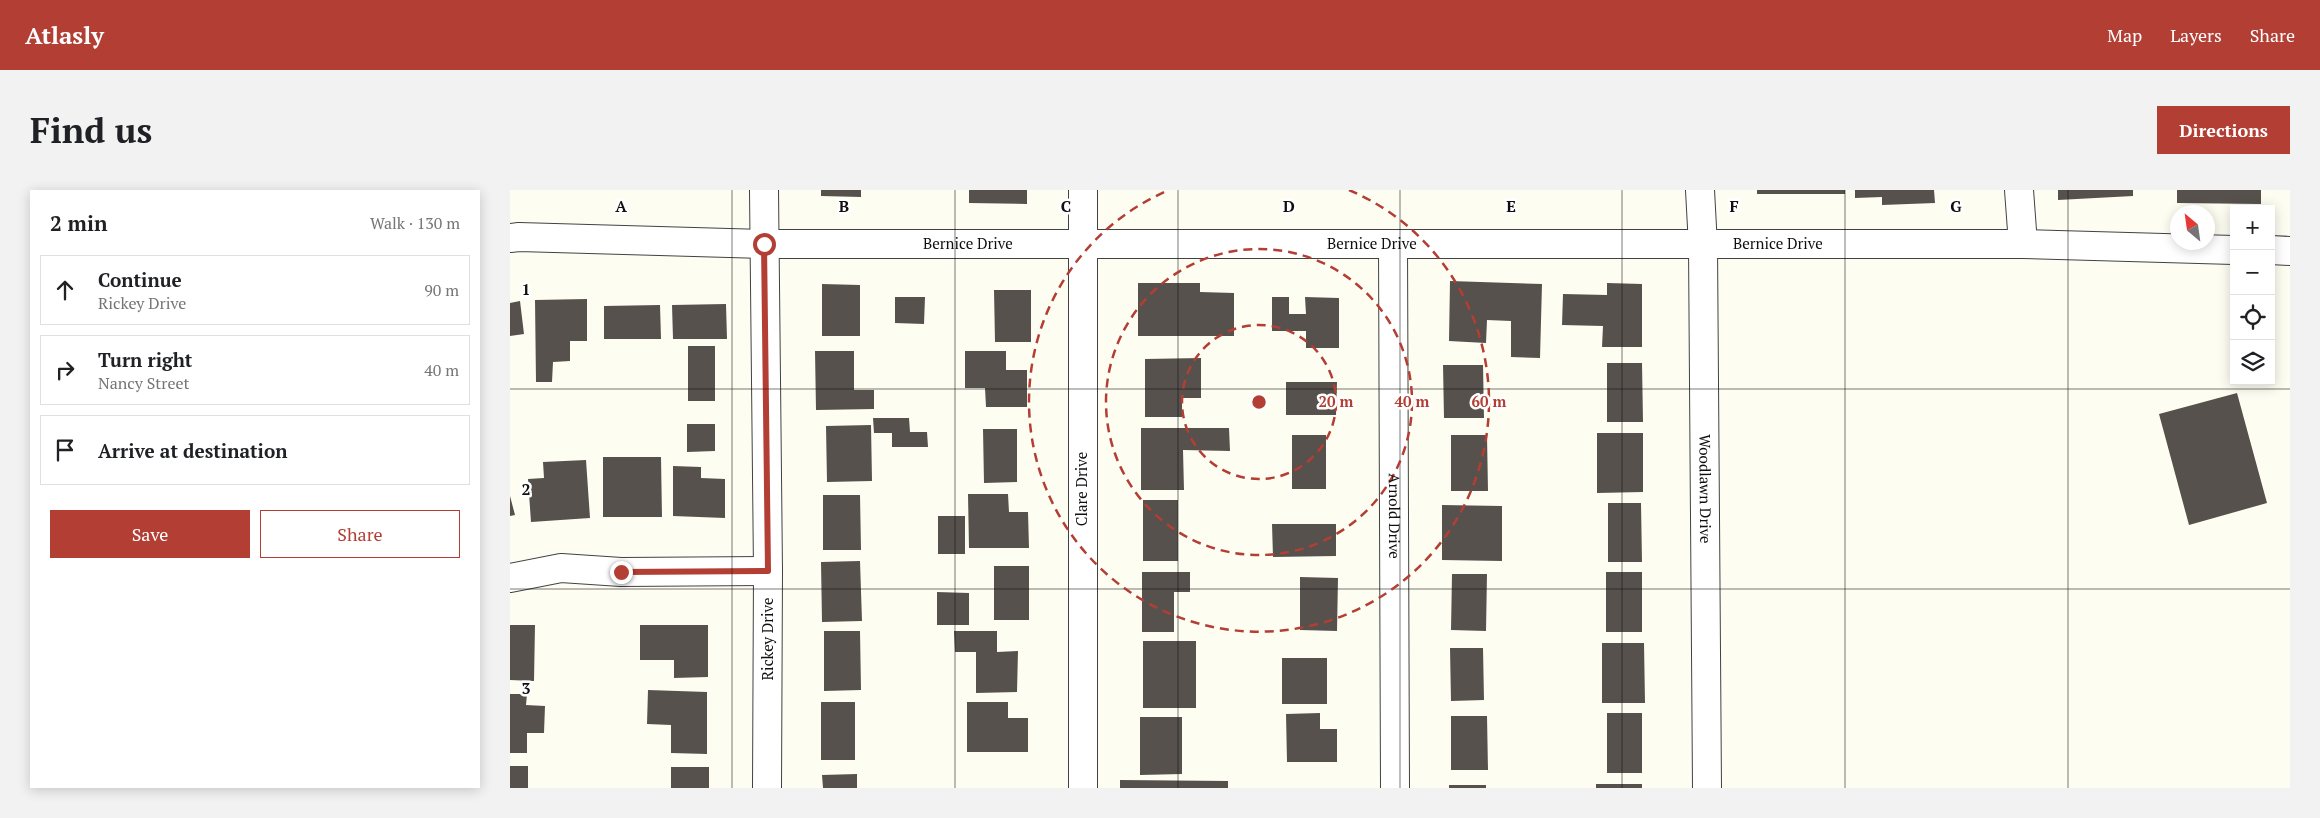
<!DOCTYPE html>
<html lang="en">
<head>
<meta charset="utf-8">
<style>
	body { margin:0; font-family:"PT Serif",serif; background:#f2f2f2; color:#202124 }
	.controls { position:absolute; right:15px; top:15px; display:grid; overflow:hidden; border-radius:0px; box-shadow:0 2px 12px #0003 }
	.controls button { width:45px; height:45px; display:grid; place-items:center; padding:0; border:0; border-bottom:1px solid #e0e0e0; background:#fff; color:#202124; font:25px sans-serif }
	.compass { position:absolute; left:1660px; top:15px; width:45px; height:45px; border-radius:50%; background:#fff; box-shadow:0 2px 12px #0003; rotate:331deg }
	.stop { position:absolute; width:15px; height:15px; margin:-11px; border:4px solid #b23e34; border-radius:50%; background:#fff }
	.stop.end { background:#b23e34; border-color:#fff; box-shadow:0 1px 5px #0008 }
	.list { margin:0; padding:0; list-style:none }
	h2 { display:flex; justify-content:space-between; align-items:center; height:65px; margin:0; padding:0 20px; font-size:21px }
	h2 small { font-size:16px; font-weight:400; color:#757577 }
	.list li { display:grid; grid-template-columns:32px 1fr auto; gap:15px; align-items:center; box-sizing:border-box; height:70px; margin:0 10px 10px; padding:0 10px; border:1px solid #e0e0e0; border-radius:0px }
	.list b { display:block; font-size:19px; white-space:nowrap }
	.list p { margin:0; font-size:16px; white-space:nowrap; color:#757577 }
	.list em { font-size:16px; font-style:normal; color:#757577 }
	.actions { display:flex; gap:10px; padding:15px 20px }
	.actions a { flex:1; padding:11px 0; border:1px solid #b23e34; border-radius:0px; text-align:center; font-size:18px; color:#b23e34 }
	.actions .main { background:#b23e34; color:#fff }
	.icon { flex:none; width:28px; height:28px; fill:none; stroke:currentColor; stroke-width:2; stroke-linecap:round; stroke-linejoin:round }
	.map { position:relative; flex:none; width:1780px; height:598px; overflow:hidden; border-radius:0px }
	header { display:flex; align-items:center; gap:30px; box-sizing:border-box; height:70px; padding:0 25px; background:#b23e34; color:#fff }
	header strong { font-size:24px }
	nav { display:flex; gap:28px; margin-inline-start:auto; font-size:18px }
	.intro { display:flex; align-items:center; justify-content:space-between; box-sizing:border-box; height:120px; padding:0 30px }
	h1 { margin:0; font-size:35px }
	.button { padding:12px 22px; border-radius:0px; background:#b23e34; color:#fff; font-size:18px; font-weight:700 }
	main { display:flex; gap:30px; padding:0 30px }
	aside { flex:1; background:#fff; border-radius:0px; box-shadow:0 2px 12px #0003 }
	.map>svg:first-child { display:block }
</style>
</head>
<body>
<header>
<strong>Atlasly</strong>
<nav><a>Map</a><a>Layers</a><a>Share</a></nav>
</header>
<div class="intro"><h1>Find us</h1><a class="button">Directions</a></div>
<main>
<aside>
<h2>2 min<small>Walk · 130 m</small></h2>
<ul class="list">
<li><svg class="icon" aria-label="ahead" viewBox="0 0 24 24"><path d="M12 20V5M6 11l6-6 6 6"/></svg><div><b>Continue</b><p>Rickey Drive</p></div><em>90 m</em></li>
<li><svg class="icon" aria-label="right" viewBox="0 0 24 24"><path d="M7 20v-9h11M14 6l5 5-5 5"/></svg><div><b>Turn right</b><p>Nancy Street</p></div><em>40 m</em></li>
<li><svg class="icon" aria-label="arrive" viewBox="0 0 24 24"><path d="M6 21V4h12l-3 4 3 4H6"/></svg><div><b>Arrive at destination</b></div></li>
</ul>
<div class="actions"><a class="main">Save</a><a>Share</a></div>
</aside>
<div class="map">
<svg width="1780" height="598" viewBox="0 0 1780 598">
	<rect width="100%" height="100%" fill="#fefdf2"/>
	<!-- building -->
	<path fill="#56514c" d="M311,0H351V7L311,6Z
		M459,0H517V14L459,13Z
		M1247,0H1335V4H1247Z
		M1345,0H1424L1425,13L1372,15V7L1345,8Z
		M1548,0H1623V6L1548,10Z
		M1667,0H1751V14L1667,13Z
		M940,91L1032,94L1030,168L1001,167V131L977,130L976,153L939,151Z
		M628,93H690V102L724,103V146H628Z
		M1097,93L1132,94V157H1092L1093,136L1052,135L1053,104L1097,105Z
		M312,94L350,95V146H312Z
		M484,100H521V152H485Z
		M385,107H415L414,134L385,133Z
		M762,107H779V124H796L795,107L829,108V158H796V141H762Z
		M77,109V151H60V171L43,172L42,192H26L25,110Z
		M10,111L14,144L0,146V113Z
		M216,114L217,149H163L162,115Z
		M150,115L151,149H94V116Z
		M178,156H205V211H178Z
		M305,161H344V200H364V219L306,220Z
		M455,161H496V180H517V217H476L475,198H455Z
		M691,168V208H672V227H635V169Z
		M1097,173H1132L1133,232H1097Z
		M933,175H973L974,228H934Z
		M776,192H827L826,225H776Z
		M1727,203L1757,313L1679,335L1649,224Z
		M363,228H399L400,242H417L418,257H382V243H364Z
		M177,234H205V261L177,262Z
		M361,235L362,291L317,292L316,236Z
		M631,238H719L720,261L673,260L674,300H631Z
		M473,239H507V292L474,293Z
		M1087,243H1133V302L1087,303Z
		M782,245H816V299H782Z
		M941,245H977L978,301H941Z
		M93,267H151L152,327H93Z
		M76,270L80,328L21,332L18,289L34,288L33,272Z
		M163,276L191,277V288L215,289V328L163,326Z
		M458,304H498L499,322H518L519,358H459Z
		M313,305H350L351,360H313Z
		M0,306L5,325L0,326Z
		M633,310H668V371H633Z
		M1098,313H1131L1132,372H1098Z
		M932,315L992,316V371L932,370Z
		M428,326H455V364H428Z
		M762,334H826V366L763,367Z
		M350,371L352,431L312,432L311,372Z
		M484,376H519V430H484Z
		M632,382H680V402H664V442H632Z
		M1096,382H1132V442H1096Z
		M942,384H977L976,441L941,440Z
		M790,387L828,388L827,441L790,440Z
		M427,402L459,403V435H427Z
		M0,435H25L24,491L0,490Z
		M130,435H198V487L164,488V470H130Z
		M314,441H350L351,500L314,501Z
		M444,441H487V462L508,461L507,502L466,503V462H445Z
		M633,451H686V518H633Z
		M1092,453H1134L1135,513H1092Z
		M940,458H973L974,510L941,511Z
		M772,468H817V514H772Z
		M138,500L197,502V564L161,563V535L137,534Z
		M0,504H17L16,515L35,516L34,543H17V563H0Z
		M311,512H345V570H311Z
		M457,512H498V528H518V562H457Z
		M810,523V539H827V572H777L776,524Z
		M1097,523H1132V583H1097Z
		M941,526H977L978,580H941Z
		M630,527H672V584L630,585Z
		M0,576H18V598H0Z
		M161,577H199V598H161Z
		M347,584V598H313L312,585Z
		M610,590L718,591V598H610Z
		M1086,594H1132V598H1086Z
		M939,595H976V598H939Z"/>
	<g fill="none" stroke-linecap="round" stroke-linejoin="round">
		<!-- street casing -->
		<g stroke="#424242" stroke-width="30">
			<g id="street">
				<path d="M254,0L258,381L257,598"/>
				<path id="s1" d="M1190,0L1193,56L1197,598"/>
				<path d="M1509,0L1513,54"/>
				<path id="s2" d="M0,48L9,47L254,54H1513L1724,60"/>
				<path id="s3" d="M883,55L885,598"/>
				<path d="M1761,60L1780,61"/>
				<path d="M0,388L51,378L111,382L258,381"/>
				<path d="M573,598V0"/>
			</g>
		</g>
		<!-- street -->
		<use href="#street" stroke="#fff" stroke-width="28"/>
	</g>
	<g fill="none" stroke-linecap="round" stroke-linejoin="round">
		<!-- route -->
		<path stroke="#b23e34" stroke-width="6" d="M111,382L258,381L254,54"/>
	</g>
	<!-- grid -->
	<path fill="none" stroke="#0f0f0f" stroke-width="1" stroke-opacity="0.55" d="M222,0V598M445,0V598M668,0V598M890,0V598M1112,0V598M1335,0V598M1558,0V598M0,199H1780M0,399H1780"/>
	<!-- distance rings -->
	<g fill="none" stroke="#b23e34" stroke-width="2.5" stroke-dasharray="9 6">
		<circle cx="749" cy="212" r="77"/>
		<circle cx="749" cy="212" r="153"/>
		<path d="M839 0A230 230 0 1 1 659 0"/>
	</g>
	<g text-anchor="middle" stroke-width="5" stroke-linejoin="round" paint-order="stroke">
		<!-- street labels -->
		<g font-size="15" fill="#0f0f0f" stroke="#fff">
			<text dy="5" stroke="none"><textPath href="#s2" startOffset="458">Bernice Drive</textPath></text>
			<text dy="5" stroke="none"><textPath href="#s2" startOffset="862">Bernice Drive</textPath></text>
			<text dy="5" stroke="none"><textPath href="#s2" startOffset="1268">Bernice Drive</textPath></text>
			<text transform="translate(572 299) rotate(-90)" y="5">Clare Drive</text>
			<text dy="5" stroke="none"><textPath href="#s1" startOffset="299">Woodlawn Drive</textPath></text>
			<text dy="5" stroke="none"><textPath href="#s3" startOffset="271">Arnold Drive</textPath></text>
			<text transform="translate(258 449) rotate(-90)" y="5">Rickey Drive</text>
		</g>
	</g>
	<g font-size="16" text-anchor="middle" font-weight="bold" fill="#0f0f0f" stroke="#fff" stroke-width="5" stroke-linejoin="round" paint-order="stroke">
		<text x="111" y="22">A</text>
		<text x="334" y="22">B</text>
		<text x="556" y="22">C</text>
		<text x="779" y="22">D</text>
		<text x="1001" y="22">E</text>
		<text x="1224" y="22">F</text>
		<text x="1446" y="22">G</text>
		<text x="16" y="105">1</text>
		<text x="16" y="305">2</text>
		<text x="16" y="504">3</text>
	</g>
	<circle cx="749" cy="212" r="8" fill="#b23e34" stroke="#fff" stroke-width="2.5"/>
	<g font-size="15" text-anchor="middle" font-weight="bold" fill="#b23e34" stroke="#fff" stroke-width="5" stroke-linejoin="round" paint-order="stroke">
		<text x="826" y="217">20 m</text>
		<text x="902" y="217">40 m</text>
		<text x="979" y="217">60 m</text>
	</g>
</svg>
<div class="controls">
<button>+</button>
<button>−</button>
<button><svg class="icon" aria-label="locate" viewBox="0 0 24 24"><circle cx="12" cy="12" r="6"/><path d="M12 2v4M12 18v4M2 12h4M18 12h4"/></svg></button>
<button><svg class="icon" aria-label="layers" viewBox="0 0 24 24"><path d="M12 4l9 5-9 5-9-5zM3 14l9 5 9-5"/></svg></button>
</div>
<svg class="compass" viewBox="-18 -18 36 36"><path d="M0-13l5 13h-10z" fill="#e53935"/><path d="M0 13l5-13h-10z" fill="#757577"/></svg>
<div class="stop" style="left:254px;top:54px"></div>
<div class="stop end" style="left:111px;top:382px"></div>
</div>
</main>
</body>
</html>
